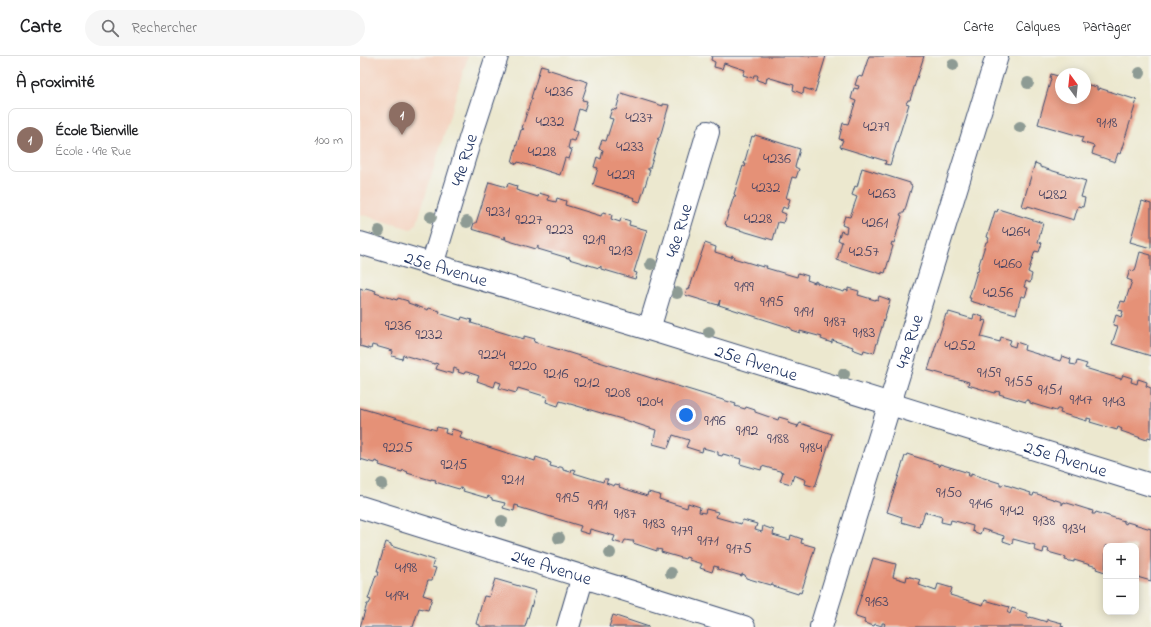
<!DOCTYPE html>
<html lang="fr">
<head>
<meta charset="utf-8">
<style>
	body { margin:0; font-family:"Indie Flower",sans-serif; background:#f6f6f6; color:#202124 }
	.controls { position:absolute; right:12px; bottom:12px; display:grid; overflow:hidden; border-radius:8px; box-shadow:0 2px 10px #0003 }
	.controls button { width:36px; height:36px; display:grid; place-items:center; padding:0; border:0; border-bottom:1px solid #e0e0e0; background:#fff; color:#202124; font:20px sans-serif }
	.compass { position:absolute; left:695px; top:12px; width:36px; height:36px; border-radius:50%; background:#fff; box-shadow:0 2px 10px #0003; rotate:345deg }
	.you { position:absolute; left:326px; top:359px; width:14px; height:14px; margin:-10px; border:3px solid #fff; border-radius:50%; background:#1a73e8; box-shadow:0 0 0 6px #1a73e833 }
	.badge { display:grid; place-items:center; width:26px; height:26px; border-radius:50%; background:#111827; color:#fff; font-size:13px; font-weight:700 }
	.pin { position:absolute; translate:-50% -33px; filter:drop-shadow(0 1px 2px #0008) }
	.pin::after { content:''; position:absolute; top:21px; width:14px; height:12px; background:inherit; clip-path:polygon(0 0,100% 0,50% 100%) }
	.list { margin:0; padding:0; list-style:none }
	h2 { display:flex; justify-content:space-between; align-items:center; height:52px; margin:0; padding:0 16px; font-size:17px }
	h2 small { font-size:13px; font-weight:400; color:#757577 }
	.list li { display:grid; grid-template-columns:26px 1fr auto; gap:12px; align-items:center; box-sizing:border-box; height:64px; margin:0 8px 8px; padding:0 8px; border:1px solid #e0e0e0; border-radius:8px }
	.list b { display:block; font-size:15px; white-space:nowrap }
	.list p { margin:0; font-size:13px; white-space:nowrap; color:#757577 }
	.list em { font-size:13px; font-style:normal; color:#757577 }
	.icon { flex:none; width:22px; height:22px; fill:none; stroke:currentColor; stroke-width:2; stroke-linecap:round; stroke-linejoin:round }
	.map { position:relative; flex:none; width:791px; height:571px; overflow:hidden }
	header { display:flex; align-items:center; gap:24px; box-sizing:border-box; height:56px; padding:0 20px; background:#fff; border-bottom:1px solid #e0e0e0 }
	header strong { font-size:19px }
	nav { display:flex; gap:22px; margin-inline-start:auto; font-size:14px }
	.search { width:280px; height:36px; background:#f6f6f6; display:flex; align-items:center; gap:10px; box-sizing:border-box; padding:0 14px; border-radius:22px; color:#757577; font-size:15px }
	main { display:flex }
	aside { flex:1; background:#fff }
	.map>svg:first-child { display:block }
</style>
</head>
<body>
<header>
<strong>Carte</strong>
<div class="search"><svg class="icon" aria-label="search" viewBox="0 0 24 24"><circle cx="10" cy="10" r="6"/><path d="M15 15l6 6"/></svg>Rechercher</div>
<nav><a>Carte</a><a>Calques</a><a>Partager</a></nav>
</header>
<main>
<aside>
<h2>À proximité<small></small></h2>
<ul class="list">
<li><span class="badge" style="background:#8d6e63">1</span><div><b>École Bienville</b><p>École · 49e Rue</p></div><em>100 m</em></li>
</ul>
</aside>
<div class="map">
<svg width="791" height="571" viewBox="0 0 791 571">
	<rect width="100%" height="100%" fill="#f6f6f2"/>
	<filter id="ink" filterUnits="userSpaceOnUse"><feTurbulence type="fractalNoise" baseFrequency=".025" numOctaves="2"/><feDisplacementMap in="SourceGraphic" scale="8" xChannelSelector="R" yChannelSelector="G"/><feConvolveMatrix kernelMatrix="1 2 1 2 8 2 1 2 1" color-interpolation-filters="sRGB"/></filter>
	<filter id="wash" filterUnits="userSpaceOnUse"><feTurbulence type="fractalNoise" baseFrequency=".012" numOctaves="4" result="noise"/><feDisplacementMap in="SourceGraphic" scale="16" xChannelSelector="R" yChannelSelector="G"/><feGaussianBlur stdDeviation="0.9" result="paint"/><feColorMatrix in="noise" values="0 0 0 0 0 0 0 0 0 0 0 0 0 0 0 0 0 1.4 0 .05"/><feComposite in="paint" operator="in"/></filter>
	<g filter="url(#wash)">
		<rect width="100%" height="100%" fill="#ece8cf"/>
		<!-- built -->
		<path fill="#f4d3c0" d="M0,0H108L57,167L53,172L50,173L0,158Z"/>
		<g id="blocks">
			<!-- building -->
			<path fill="#e59177" d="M352,0H466L455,36L444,32L443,38L433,34L434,29L407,21L406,27L397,24L398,20L397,19H394L393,22L383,19L385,14L364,7L362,13L354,11L355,6L351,4Z
				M509,0H564L550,44H548L547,46L546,47L549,48L530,109L525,108L526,105L480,91L483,84L479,83L483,67L488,68L496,45L491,43L494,32L498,33L499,30L495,29L498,20L502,21Z
				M181,9L188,11L187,13L228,26L222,44L227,45L224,55L219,53L213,74L218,76L215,85L210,84L208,92L212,94L209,103L205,102L200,119L158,106L157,108L152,106L161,74L164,73L162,72L171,44L173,43L171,42Z
				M691,18L701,21V42H725V28L737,31V34H738L739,32L777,44L760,98L758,97L755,106L732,98L734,90L721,86L723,81L678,68L691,23L690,22Z
				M261,37L303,50V48L309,49L300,81L297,83H299L290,112H288V114H290L280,146L274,144L275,142L233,129L238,112L234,111L237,101L241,103L243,94L239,93L242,84L246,85L253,63L249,62L252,53L256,54Z
				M395,79L440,93L435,111L439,113L436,122L432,121L426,142L430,143L427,153L423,151L421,156L426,158L423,167L418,166L413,184L366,170L367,169L365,168L374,140H376L374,138L383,110L385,111L386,108H384L392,80L394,81Z
				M675,107L680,109V111L726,125L721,141L725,142L723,151L718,150L714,164L668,150L667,152L662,150Z
				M502,112L550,127V129L552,130L544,157H541L540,159L542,160L534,187L532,186L531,189L533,190L525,217L522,216V218L477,204L482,186L478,184L481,175L486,177L487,171L482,169L485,160L490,161L497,141L492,139L495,130L497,131Z
				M129,126L147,131L148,127L157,130L156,134L178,141L179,137L189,140L188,144L196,146L197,142L206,145L205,149L241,160L243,156L252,159L251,163L260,166L261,162L270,165L269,169L287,174L274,216L277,217L275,223L241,213V210L239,212L209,203V200L208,202L178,193V190L176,193L146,184L145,180V183L112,173L114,167H116Z
				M782,145L791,148V192L770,186Z
				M638,153L683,167L678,186L682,187L679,196L675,195L668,216L672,218L670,227L666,225L664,231L668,232L665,241L661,240L656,258L610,245L611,242H609L617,215L618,216L619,212H618L626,186H627L629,182L627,181L635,155L637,156Z
				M345,187L356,191L355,196L371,201L372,199L374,200L373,202L403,211V209L405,210H407L406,212L437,221L438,217L448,220L447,224L455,227V225L457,226V227L467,231L484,236L485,234L488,235V232L499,235L498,239L515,244L516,243L518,244L519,240L530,244L514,297L504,294L503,297L492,293L493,291L472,284V287L461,283L462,281L440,275V277L431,274V272L359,249L360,244L358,249L325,239L327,233L329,234Z
				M780,196L791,199V300L752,288L758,270L753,269L756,259L761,261L763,255L758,254L761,245L765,246L772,225L767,223L770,214L775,215Z
				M0,232L5,234L6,232L16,235L15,237L37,244L38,242L48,245V247L68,254L69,252L80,255L79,257L101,264L102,261L112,264L111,267L164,283V280L175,283L174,286L376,348L375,350L385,353L386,351L395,354V356L418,364L419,361L429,364L428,367L438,370L437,372L440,367L472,378L455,431L445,428L446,424L434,419L431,428L420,425L423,416L402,410L401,414L380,408L381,403L363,398L362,400L358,399V396L343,392L342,396L326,391L329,384L313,379L308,392L293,388L296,374L265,364L200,345L198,350L186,346L187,341L171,336L158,332L156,337L139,332L141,327L138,326L136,325L134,331L117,325L119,320L107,316H105L104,318L98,316L99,314L94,312L93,318L76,313L78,308L75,307V308L43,299L42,303L32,300L33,295L12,289L11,293L0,290Z
				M589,256L613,263L614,258L623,261L622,266L624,264L626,265L621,281L640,286L641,281L651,284L649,289L655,291L656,286L665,289L664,294L700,305L702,300L711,303L710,308L716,309L717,305L727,308L725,312L761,323L763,319L772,322L771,326L777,328L778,323L787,326L786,330L791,332V382L788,381L787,384L761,375L762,373L758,371L757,374L730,366L731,363L727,362V365L700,357L701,354L699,353H697L696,355L670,347V345L668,344H666V346L639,338L640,336L636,335L635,337L608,329L609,326L568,314L586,258H588Z
				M0,352L76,374L77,371L86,373L85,377L91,379L92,373L102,376L100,382L144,396L172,404L175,405L176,401L188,405V406L191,407L190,410L198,412L199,411H201L203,412V414L211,416L212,413L216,414L214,417L243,426L244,423H248L246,427L254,430L255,428L260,429L259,431L287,440L288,436L300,439L299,443L327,452L328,447L340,451L339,456L345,457L346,453L358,456L356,461L381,468L383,464L397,468L395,474L402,476L403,470L414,474L413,479L430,484L431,479L442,483L441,487L455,491L441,537L439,536L438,538L413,530V528H411L410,529L386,522L385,519L382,518V520L357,513L358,511L354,510L352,516L340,512L342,508L329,504V502L326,501L325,503L301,496L302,494L297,493V495L273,487L274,485H271L265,484L263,488L253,485L255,480L230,473L229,478L219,475L221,470L158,451L159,450L155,449L154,455L143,452L145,447L132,444V442L128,440L127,442L103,435L104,433L100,432L99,433L75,426L76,424L71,423V424L47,417L48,416L43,414L42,416L19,409L20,407L15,405L14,407L0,403Z
				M547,398L578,408V410L579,411L580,408L609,417L608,420H611V418L640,427V430H642L643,428L671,437L670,439L672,440H673L674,437L702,446V449L704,446L733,455L732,458H735L736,456L764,465V467L766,468L767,466L791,473V525L777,521L776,524V490H746L745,516L736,513L737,511L714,504V506L705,504L706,501L688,496L689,493L684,492L683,497L674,494L675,489L653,483L652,488L643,485L644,480L622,473L620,478L612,475L613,470L595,465L591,464L590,468L581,466L582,461L565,456L561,467L560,466L559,471L541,466L542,461L527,456L545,400H546Z
				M26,486L31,488V490L74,504L72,511L76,512L72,524H68L63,539L72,542L68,554L59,552L53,571H0L7,548H9L11,544L8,543L16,519L18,520L19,515H17Z
				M513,502L536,508L533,521L546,525L547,520L561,524L559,529L576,535L578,528L592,532L590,539L623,549L625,544L649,551L647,556L650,558L652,552L667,557V561L670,562V561L687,566V563L702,567L701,570L704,571H525L524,570L525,568L524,567H522V570L515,568L514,570L504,567L505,564L496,561V560L495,559Z
				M135,523L176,535L165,571H120V569L116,568L124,540L129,541Z
				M253,559L289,571H249Z"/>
		</g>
	</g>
	<g filter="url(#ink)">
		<use href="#blocks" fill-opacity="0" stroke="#3a4b6f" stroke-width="1"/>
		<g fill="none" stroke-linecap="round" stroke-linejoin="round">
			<!-- street casing -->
			<g stroke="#3a4b6f" stroke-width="24">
				<g id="street">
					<path id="s1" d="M0,187L289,273L791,429"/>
					<path id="s2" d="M72,209L110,83L137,0"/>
					<path id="s3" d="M289,273L348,76"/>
					<path id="s4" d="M0,451L384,571"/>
					<path d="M208,571L223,520"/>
				</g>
			</g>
			<!-- secondary casing -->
			<g stroke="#3a4b6f" stroke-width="24">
				<g id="secondary">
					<path id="s5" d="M461,571L637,0"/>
				</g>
			</g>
			<!-- street -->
			<use href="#street" stroke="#fff" stroke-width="22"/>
			<!-- secondary -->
			<use href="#secondary" stroke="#fff" stroke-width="22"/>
		</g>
		<!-- trees -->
		<g fill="#8e9b94">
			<circle cx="593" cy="9" r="6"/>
			<circle cx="780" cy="17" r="6"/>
			<circle cx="668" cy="27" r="6"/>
			<circle cx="660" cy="71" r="6"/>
			<circle cx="71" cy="161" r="6"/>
			<circle cx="107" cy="166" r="6"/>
			<circle cx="19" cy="175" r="6"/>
			<circle cx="291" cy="208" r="6"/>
			<circle cx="317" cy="237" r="6"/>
			<circle cx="349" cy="276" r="6"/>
			<circle cx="484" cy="318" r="6"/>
			<circle cx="22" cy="428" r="6"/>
			<circle cx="142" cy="465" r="6"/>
			<circle cx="199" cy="482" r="6"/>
			<circle cx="250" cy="497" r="6"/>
			<circle cx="311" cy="517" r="6"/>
		</g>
	</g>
	<g text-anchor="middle" stroke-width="3.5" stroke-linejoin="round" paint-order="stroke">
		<!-- number labels -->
		<g font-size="16" fill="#4e4864">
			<text x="199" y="40">4236</text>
			<text x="279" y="66">4237</text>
			<text x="190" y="70">4232</text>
			<text x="747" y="71">9118</text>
			<text x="516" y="75">4279</text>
			<text x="270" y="95">4233</text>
			<text x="182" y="100">4228</text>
			<text x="417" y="107">4236</text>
			<text x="261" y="123">4229</text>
			<text x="406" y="136">4232</text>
			<text x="522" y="142">4263</text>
			<text x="693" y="143">4282</text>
			<text x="138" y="160">9231</text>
			<text x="398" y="167">4228</text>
			<text x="169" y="168">9227</text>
			<text x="515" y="171">4261</text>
			<text x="200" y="178">9223</text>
			<text x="656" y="180">4264</text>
			<text x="234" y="188">9219</text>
			<text x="261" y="199">9213</text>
			<text x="504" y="200">4257</text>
			<text x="648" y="212">4260</text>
			<text x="384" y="235">9199</text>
			<text x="638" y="241">4256</text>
			<text x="412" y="250">9195</text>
			<text x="444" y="260">9191</text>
			<text x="475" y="270">9187</text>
			<text x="38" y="274">9236</text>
			<text x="504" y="281">9183</text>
			<text x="69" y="283">9232</text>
			<text x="600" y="294">4252</text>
			<text x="132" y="303">9224</text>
			<text x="163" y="314">9220</text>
			<text x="629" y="321">9159</text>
			<text x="196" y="322">9216</text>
			<text x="659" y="330">9155</text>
			<text x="227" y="331">9212</text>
			<text x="690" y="338">9151</text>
			<text x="258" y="341">9208</text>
			<text x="721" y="348">9147</text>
			<text x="290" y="350">9204</text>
			<text x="754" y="350">9143</text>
			<text x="355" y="369">9196</text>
			<text x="387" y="379">9192</text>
			<text x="418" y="387">9188</text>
			<text x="38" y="396">9225</text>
			<text x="451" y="396">9184</text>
			<text x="94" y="413">9215</text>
			<text x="153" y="428">9211</text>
			<text x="589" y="441">9150</text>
			<text x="208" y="446">9195</text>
			<text x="621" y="452">9146</text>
			<text x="238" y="453">9191</text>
			<text x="652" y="459">9142</text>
			<text x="265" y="462">9187</text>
			<text x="684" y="469">9138</text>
			<text x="294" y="472">9183</text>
			<text x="714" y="477">9134</text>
			<text x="322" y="479">9179</text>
			<text x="348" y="489">9171</text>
			<text x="379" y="497">9175</text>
			<text x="46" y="516">4198</text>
			<text x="37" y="544">4194</text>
			<text x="517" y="550">9163</text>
		</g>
		<!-- street labels -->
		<g font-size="18" fill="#1b2f5e" stroke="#f6f6f2">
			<text dy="6" stroke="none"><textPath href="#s2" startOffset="110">49e Rue</textPath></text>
			<text dy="6" stroke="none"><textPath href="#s3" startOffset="103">48e Rue</textPath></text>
			<text dy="6" stroke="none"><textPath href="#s1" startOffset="90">25e Avenue</textPath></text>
			<text dy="6" stroke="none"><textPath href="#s5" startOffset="299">47e Rue</textPath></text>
			<text dy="6" stroke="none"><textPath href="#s1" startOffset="414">25e Avenue</textPath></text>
			<text dy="6" stroke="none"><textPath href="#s1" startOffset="738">25e Avenue</textPath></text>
			<text dy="6" stroke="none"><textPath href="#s4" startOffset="201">24e Avenue</textPath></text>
		</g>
	</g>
</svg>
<div class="controls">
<button>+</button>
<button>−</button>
</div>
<svg class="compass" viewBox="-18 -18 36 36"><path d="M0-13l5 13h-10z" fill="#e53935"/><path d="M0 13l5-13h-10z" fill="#757577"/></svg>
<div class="you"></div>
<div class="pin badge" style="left:42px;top:79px;background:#8d6e63">1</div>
</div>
</main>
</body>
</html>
